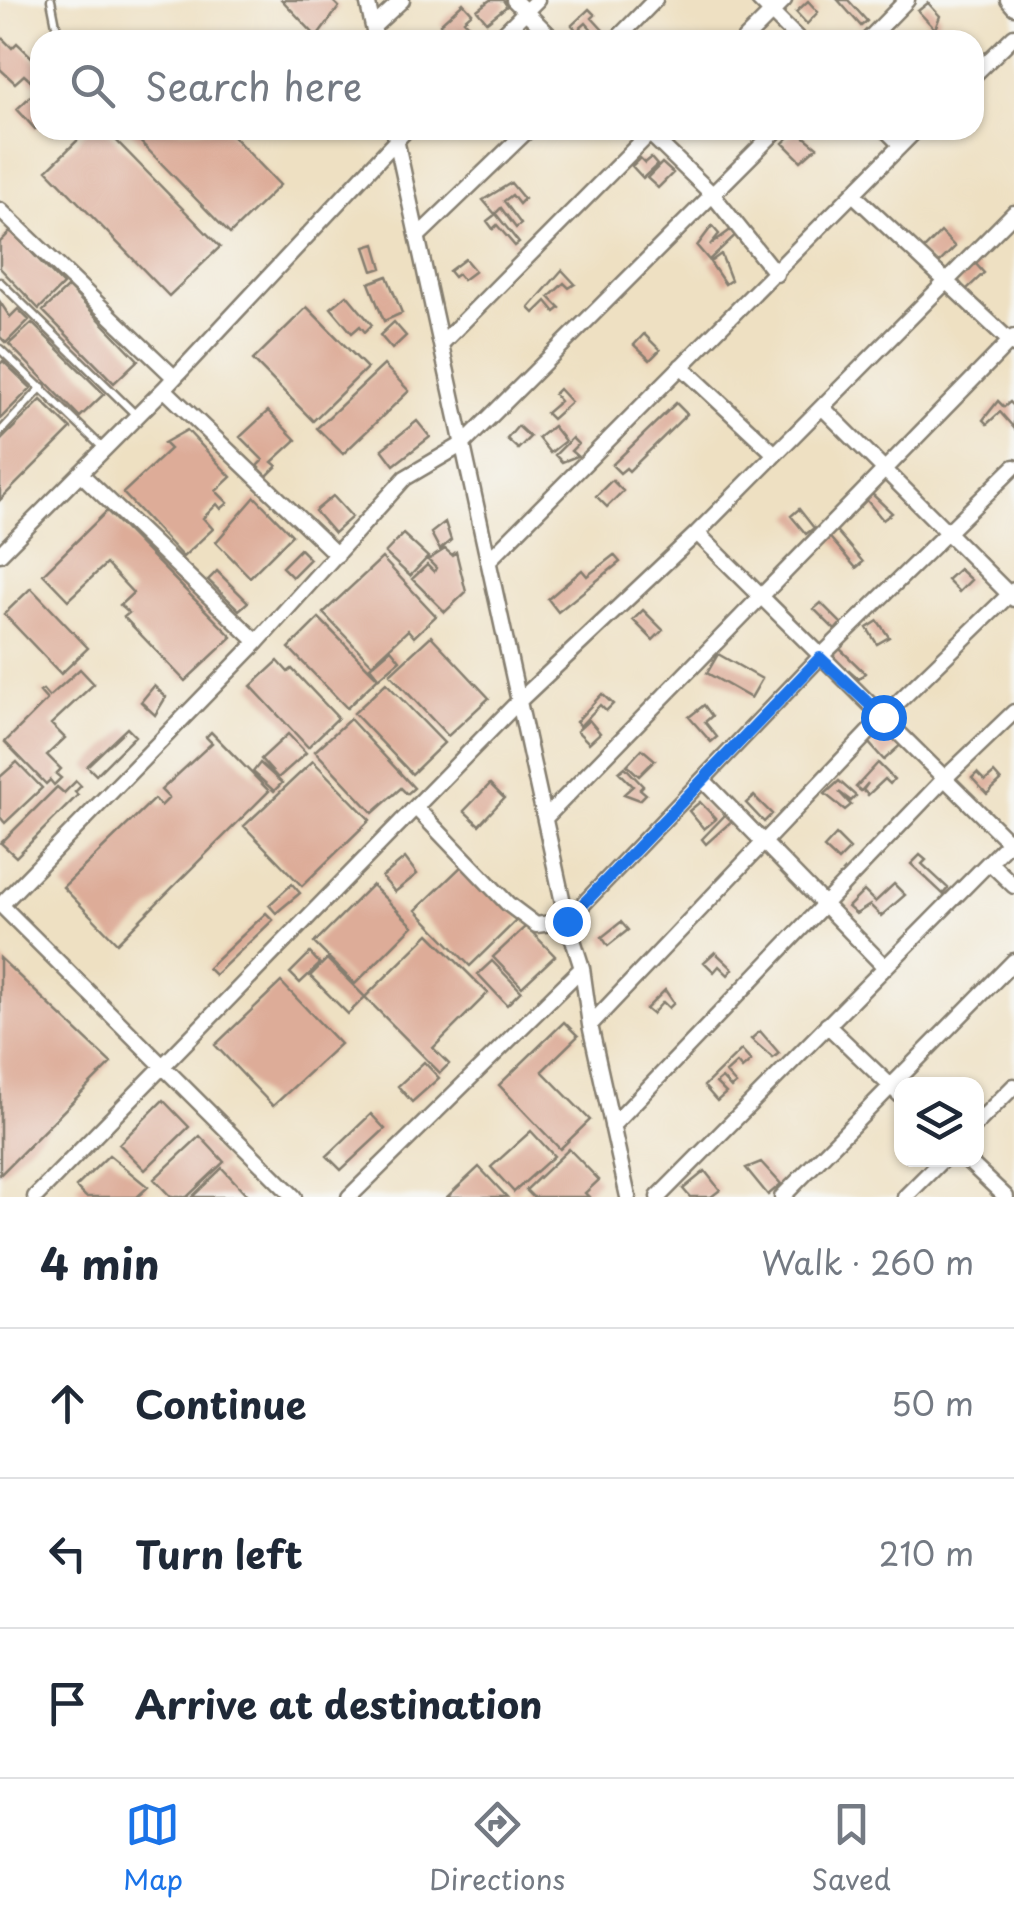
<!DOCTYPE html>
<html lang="en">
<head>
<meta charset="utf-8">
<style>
	body { margin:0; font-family:"Playpen Sans",sans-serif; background:#f2f2f3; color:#1f2937 }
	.controls { position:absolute; right:30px; bottom:30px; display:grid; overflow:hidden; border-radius:20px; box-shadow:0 2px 8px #0004 }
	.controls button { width:90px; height:90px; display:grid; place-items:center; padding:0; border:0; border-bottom:2px solid #e0e1e3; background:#fff; color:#1f2937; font:50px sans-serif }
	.stop { position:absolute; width:30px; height:30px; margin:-22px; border:8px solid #1a73e8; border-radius:50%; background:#fff }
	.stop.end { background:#1a73e8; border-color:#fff; box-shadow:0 2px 10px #0008 }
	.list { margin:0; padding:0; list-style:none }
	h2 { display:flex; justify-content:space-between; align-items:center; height:130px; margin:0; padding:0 40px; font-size:42px }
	h2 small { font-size:32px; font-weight:400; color:#747a83 }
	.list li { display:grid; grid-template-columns:65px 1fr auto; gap:30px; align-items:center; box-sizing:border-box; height:150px; padding:0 40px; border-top:2px solid #e0e1e3 }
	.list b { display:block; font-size:38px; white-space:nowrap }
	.list em { font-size:32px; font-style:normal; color:#747a83 }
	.icon { flex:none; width:55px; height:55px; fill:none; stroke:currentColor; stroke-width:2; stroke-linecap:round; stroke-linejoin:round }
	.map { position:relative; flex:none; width:1014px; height:1197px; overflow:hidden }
	.search { position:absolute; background:#fff; box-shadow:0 2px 8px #0004; left:30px; right:30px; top:30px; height:110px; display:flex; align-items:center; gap:25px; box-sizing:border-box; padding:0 35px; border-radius:30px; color:#747a83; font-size:38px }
	.sheet { height:580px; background:#fff }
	nav { display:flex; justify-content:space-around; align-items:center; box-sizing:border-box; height:140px; border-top:2px solid #e0e1e3; background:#fff; font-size:28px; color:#747a83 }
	nav a { display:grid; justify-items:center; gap:5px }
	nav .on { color:#1a73e8 }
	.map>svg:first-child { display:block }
</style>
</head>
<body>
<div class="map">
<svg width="1014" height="1197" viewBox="0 0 1014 1197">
	<rect width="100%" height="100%" fill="#f6f6f2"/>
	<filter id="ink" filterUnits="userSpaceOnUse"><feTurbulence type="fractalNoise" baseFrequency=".01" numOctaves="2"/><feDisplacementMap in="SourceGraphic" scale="20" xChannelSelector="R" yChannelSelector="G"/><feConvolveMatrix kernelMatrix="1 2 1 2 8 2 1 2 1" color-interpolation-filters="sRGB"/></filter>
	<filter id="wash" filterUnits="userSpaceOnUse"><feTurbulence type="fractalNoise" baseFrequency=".0048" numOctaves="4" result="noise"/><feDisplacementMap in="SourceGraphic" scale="40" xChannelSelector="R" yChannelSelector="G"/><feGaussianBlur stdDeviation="2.25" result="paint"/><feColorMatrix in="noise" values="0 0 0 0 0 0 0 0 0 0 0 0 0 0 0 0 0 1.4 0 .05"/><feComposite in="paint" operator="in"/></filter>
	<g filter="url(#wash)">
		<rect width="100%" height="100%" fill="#eee0c2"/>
		<g id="blocks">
			<!-- building -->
			<path fill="#ddac98" d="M282,0H332L339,7L317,37Z
				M490,0H503L507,6L487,22L477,10Z
				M838,0H848L867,21L861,26Z
				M808,1L818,12L807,24L796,12Z
				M463,3L472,13L464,20L472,28L462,36L455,29L450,34L440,24Z
				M928,3L940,16L935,29L918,11Z
				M589,9L595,15L592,18L612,40H593L595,33L586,23L577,31L572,25Z
				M0,36L12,48L17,43L40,65V78L34,84L24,75L15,83L0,69Z
				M33,94L40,101V125L35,129L17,109Z
				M88,130H106L220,247L169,296L47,170Z
				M129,130H227L280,185L230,234Z
				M796,130L817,147L801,161L783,143Z
				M640,158L645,163L651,158L657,165L643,178L632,166Z
				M662,163L673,173L658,188L647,178Z
				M511,183L524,199L519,204L512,195L504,201L521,224L516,228L501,208L495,214L483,200Z
				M496,214L519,243L515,246L497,225L493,229L487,221Z
				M712,226L719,234L710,245L736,226L740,231L709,260L697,246Z
				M11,231L63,285L39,309L0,268V242Z
				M941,232L955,247L937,265L919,254Z
				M375,244L382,268L373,271L365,247Z
				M721,254L731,280L725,284L710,262Z
				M465,259L475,271L463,280L458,274L454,277L449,271Z
				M975,263L984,273L966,290L958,280Z
				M562,270L575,284L569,288L564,283L549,297L560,308L555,312L546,301L534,313L529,308Z
				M387,276L402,313L384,321L369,283Z
				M68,287L138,360L114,383L43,311Z
				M347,295L372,325L365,332L360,326L352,333L331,308Z
				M0,302L10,317L18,309L29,320L6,343L0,337Z
				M307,307L367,368L313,421L253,360Z
				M394,322L406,336L392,349L380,335Z
				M32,323L104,394L80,417L9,344Z
				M644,334L660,350L650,360L634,345Z
				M3,361L31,388L0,419V364Z
				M384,365L409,391L343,454L317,428Z
				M559,389L571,402L552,419L546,413L560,401L554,394Z
				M41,400L71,429L0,500V441Z
				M998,401L1004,407L1010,402L1014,406V428L1000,412L987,424L983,420Z
				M676,403L687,414L629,471L626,468L620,473L612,465Z
				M268,411L296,440L272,462L277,466L267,476L257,466L263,460L240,437Z
				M417,421L430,437L394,465L382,449Z
				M518,426L530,437L518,449L507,439Z
				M553,426L565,441L550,453L538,438Z
				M187,430L231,477L216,491L228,503L221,509L217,504L203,518L213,529L183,557L123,493L170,449L164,443Z
				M572,438L578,444L571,451L577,456L562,462L555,455Z
				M612,480L623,491L607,507L596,496Z
				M871,493L892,513L883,520L865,498Z
				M333,496L352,517L334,533L315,511Z
				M255,497L292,535L250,577L216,542Z
				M799,509L814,528L806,534L791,516Z
				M107,511L232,637L185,681L124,617L129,613L120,605L133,593L106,564L68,600L43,574Z
				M445,522L451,540L440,550L431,533Z
				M833,527L863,562L856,568L826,533Z
				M403,534L428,557L410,576L385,553Z
				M300,549L310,559L292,577L282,567Z
				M445,549L452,555L456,552L466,592L445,612L412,579L427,565L434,572L436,568L428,560Z
				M614,555L620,562L558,612L548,599L582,570L587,576Z
				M382,558L436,616L414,637L408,630L372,664L323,613Z
				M959,569L971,580L959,592L947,580Z
				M217,571L248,602L239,610L208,580Z
				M31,588L88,648L61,674L4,614Z
				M821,603L841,623L835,630L814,609Z
				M643,610L663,630L653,640L633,620Z
				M319,618L378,678L347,708L289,648Z
				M878,621L889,637L877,644L867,628Z
				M431,636L489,698L448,736L390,674Z
				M391,649L400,660L379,678L370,667Z
				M840,649L865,673L859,679L849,670L845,674L830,659Z
				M718,654L762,679L751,698L707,673Z
				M278,661L288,672L292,669L338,718L308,747L251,686Z
				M80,669L94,684L51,724L65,738L47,755L61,769L56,774L61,778L54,785L50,780L46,784L5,742L47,700L40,692L43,690L49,697Z
				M386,683L444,743L412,774L354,713Z
				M154,686L166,697L155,715L141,702Z
				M602,694L613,704L606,711L600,705L580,726L576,722Z
				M704,705L712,716L705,722L717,737L711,742L689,717Z
				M350,719L414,788L407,794L401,788L373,813L315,751Z
				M589,720L600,733L589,743L577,731Z
				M887,723L904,742L884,760L868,742Z
				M127,728L135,736L96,775L87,766Z
				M211,732L269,791L117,943L63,887L154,799L161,806L169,798L161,790L212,743L206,737Z
				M288,734L306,753L278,778L261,759Z
				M642,749L655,760L639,776L627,765Z
				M313,761L370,820L302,886L244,826Z
				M17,762L42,788L5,823L0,817V777Z
				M260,763L282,783L274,791L253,772Z
				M878,763L894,779L890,784L885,779L868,795L863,790L868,783L861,791L856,787Z
				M625,767L643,786L640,789L646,794L640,800L624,794L633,786L619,772Z
				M977,773L985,781L994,773L1001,781L987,794L972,778Z
				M76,781L81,786L75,792L78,795L16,857L1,843L57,787L64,793Z
				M839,781L856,796L851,801L839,792L851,805L845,810L825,794Z
				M490,784L504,798L479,825L464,811Z
				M754,796L772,814L764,822L746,803Z
				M700,802L716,819L704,829L689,811Z
				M727,813L733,820L706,844L702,839Z
				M836,835L850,849L838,861L824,848Z
				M920,855L926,860L922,864L948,888L943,894L911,864Z
				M405,858L417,874L395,892L382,877Z
				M466,862L520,917L470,966L416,910Z
				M292,884L300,893L276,913L269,905Z
				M894,884L905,895L881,916L870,905L856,914L848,907L864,891L875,902Z
				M372,885L413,926L355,984L314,943Z
				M266,913L273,920L215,975L208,968Z
				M621,922L628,930L608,946L602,937Z
				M526,926L555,956L522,987L493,957Z
				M429,934L488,993L433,1048L449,1064L440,1073L365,997Z
				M715,952L733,969L728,975L719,966L714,972L704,962Z
				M310,953L320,964L300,983L290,973Z
				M0,958L111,1063L0,1175Z
				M327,959L365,997L348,1014L310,976Z
				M492,961L521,991L507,1005L478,974Z
				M281,982L340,1044L273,1106L215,1045Z
				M665,990L674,1003L669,1008L663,1002L652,1014L646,1009Z
				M564,1022L578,1036L542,1071L590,1120L560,1149L499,1085Z
				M760,1031L779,1053L773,1058L751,1039Z
				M741,1050L751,1061L742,1069L737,1063L726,1073L736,1084L731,1088L722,1078L716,1083L726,1093L717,1101L704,1086Z
				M424,1062L439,1078L412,1102L398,1086Z
				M163,1100L189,1127L145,1170L119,1144Z
				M371,1114L385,1129L341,1170L327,1156Z
				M531,1131L554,1156L514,1192L491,1167Z
				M200,1136L224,1162L187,1197H171L154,1179Z
				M569,1149L599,1180L585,1193L589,1197H533L526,1190Z
				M109,1155L148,1187L137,1197H86L76,1187Z
				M761,1162L781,1184L768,1195L746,1168Z
				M479,1167L507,1197H447Z
				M222,1168L249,1197H192Z
				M705,1171L720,1190L711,1197H690L683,1189Z"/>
		</g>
	</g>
	<g filter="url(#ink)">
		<use href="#blocks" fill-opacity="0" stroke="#857e6f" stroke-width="2.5"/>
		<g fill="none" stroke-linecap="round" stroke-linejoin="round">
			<!-- lane casing -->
			<g stroke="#857e6f" stroke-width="11">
				<path id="lane" d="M51,0L59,40
					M0,282L136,415
					M0,349L103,448
					M0,432L42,387"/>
			</g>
			<!-- street casing -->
			<g stroke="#857e6f" stroke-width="19">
				<path id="street" d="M367,0L376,40
					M514,0L554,40
					M759,0L799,40
					M1008,0L1014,7
					M374,26L402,0
					M497,40L537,0
					M616,40L655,0
					M744,40L784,0
					M868,40L907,0
					M974,75L1014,36
					M394,130L567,921L582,968L590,1025L628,1197
					M646,130L712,194L776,274
					M886,130L901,145
					M853,194L1014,345
					M0,210L174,377
					M419,235L528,130
					M441,344L653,130
					M681,366L775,454
					M164,389L337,555
					M822,407L1014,599
					M81,474L257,642
					M697,533L1009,842
					M0,554L164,389L406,130
					M488,561L916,130
					M703,780L884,966
					M416,808L508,904L536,925L567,921L820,657L1014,467
					M545,818L1014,337
					M989,862L1014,886
					M0,904L294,1197
					M0,906L257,642L405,478L463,444L777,130
					M590,1025L883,717L1014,590
					M827,1025L902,1097
					M976,1124L1014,1086
					M612,1126L945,778L1014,712
					M967,1160L1006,1197
					M35,1197L518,702L697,533L1014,213
					M349,1197L582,968
					M658,1197L1014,837
					M782,1197L1014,961
					M905,1197L942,1160"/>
			</g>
			<!-- lane -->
			<use href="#lane" stroke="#fff" stroke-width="6"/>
			<!-- street -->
			<use href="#street" stroke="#fff" stroke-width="14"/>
		</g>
	</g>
	<g fill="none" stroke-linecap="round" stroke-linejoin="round" filter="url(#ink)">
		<!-- route -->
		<path stroke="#1a73e8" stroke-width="12" d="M567,921L820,658L883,717"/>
	</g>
</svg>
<div class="controls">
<button><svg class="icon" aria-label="layers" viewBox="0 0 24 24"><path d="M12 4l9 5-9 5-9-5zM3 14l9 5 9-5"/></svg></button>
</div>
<div class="stop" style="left:883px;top:717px"></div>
<div class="stop end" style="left:567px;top:921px"></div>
<div class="search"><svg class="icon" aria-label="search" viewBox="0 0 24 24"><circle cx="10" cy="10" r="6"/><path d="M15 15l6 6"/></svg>Search here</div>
</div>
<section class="sheet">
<h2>4 min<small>Walk · 260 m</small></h2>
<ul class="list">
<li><svg class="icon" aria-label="ahead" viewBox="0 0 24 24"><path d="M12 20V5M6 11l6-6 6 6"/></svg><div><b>Continue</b></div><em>50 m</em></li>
<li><svg class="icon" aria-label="left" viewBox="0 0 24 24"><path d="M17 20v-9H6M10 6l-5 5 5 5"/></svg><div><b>Turn left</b></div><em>210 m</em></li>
<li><svg class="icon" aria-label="arrive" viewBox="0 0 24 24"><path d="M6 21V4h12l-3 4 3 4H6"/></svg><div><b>Arrive at destination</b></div></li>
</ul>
</section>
<nav>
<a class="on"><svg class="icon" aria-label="map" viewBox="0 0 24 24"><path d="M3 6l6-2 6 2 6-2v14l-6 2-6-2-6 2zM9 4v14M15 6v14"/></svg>Map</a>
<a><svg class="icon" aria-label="directions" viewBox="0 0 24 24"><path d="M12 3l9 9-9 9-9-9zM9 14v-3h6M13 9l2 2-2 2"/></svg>Directions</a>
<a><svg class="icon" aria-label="saved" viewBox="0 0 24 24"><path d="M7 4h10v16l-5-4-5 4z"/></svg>Saved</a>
</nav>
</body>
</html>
